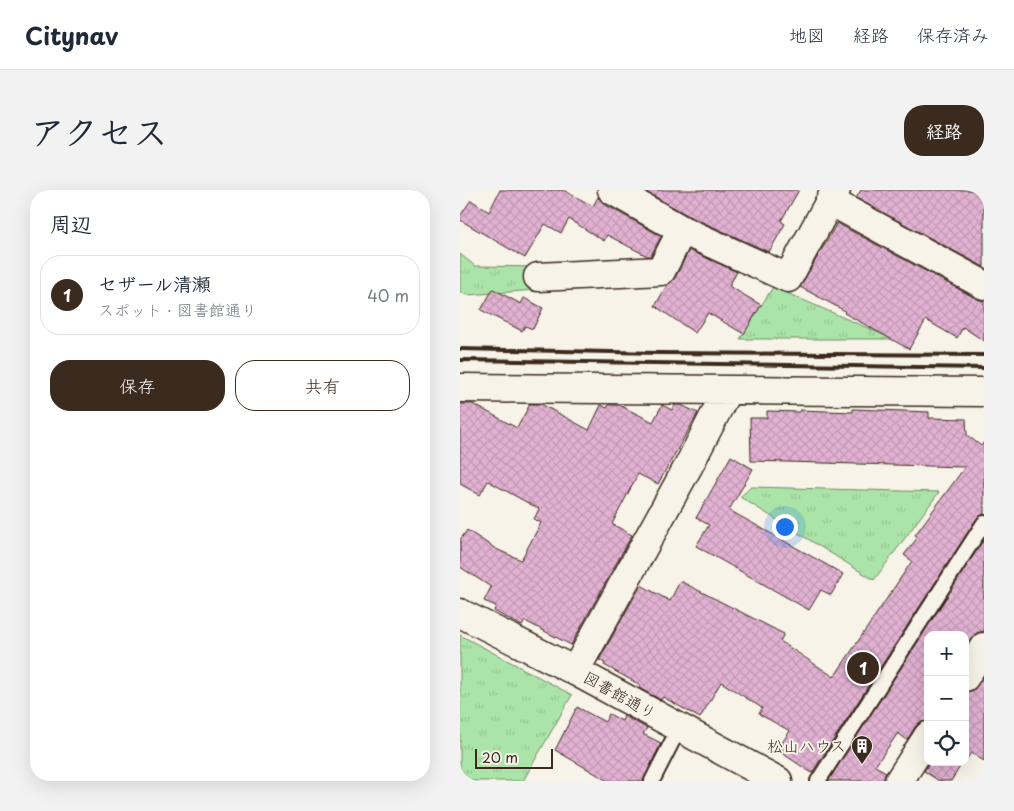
<!DOCTYPE html>
<html lang="ja">
<head>
<meta charset="utf-8">
<style>
	body { margin:0; font-family:"Playpen Sans","Klee One",sans-serif; background:#f2f2f3; color:#1f2937 }
	.controls { position:absolute; right:15px; bottom:15px; display:grid; overflow:hidden; border-radius:10px; box-shadow:0 5px 20px #0002 }
	.controls button { width:45px; height:45px; display:grid; place-items:center; padding:0; border:0; border-bottom:1px solid #e0e1e3; background:#fff; color:#1f2937; font:25px sans-serif }
	.scale { position:absolute; left:15px; bottom:12px; width:78px; box-sizing:border-box; padding-left:5px; border:2px solid #3b2a1e; border-top:0; font-size:14px; line-height:18px; white-space:nowrap; color:#3b2a1e; -webkit-text-stroke:4px #f7f3e8; paint-order:stroke }
	.you { position:absolute; left:324px; top:336px; width:18px; height:18px; margin:-12px; border:4px solid #fff; border-radius:50%; background:#1a73e8; box-shadow:0 0 0 8px #1a73e833 }
	.badge { display:grid; place-items:center; width:32px; height:32px; border-radius:50%; background:#3b2a1e; color:#fff; font-size:16px; font-weight:700 }
	.pin { position:absolute; translate:-50% -50%; border:2px solid #fff; box-shadow:0 1px 5px #0006 }
	.list { margin:0; padding:0; list-style:none }
	h2 { display:flex; justify-content:space-between; align-items:center; height:65px; margin:0; padding:0 20px; font-size:21px }
	h2 small { font-size:16px; font-weight:400; color:#747a83 }
	.list li { display:grid; grid-template-columns:32px 1fr auto; gap:15px; align-items:center; box-sizing:border-box; height:80px; margin:0 10px 10px; padding:0 10px; border:1px solid #e0e1e3; border-radius:20px }
	.list b { display:block; font-size:19px; white-space:nowrap }
	.list p { margin:0; font-size:16px; white-space:nowrap; color:#747a83 }
	.list em { font-size:16px; font-style:normal; color:#747a83 }
	.actions { display:flex; gap:10px; padding:15px 20px }
	.actions a { flex:1; padding:11px 0; border:1px solid #3b2a1e; border-radius:20px; text-align:center; font-size:18px; color:#3b2a1e }
	.actions .main { background:#3b2a1e; color:#fff }
	.icon { flex:none; width:28px; height:28px; fill:none; stroke:currentColor; stroke-width:2; stroke-linecap:round; stroke-linejoin:round }
	.map { position:relative; flex:none; width:524px; height:591px; overflow:hidden; border-radius:20px }
	header { display:flex; align-items:center; gap:30px; box-sizing:border-box; height:70px; padding:0 25px; background:#fff; border-bottom:1px solid #e0e1e3 }
	header strong { font-size:24px }
	nav { display:flex; gap:28px; margin-inline-start:auto; font-size:18px }
	.intro { display:flex; align-items:center; justify-content:space-between; box-sizing:border-box; height:120px; padding:0 30px }
	h1 { margin:0; font-size:35px }
	.button { padding:12px 22px; border-radius:20px; background:#3b2a1e; color:#fff; font-size:18px; font-weight:700 }
	main { display:flex; gap:30px; padding:0 30px }
	aside { flex:1; background:#fff; border-radius:20px; box-shadow:0 5px 20px #0002 }
	.map>svg:first-child { display:block }
</style>
</head>
<body>
<header>
<strong>Citynav</strong>
<nav><a>地図</a><a>経路</a><a>保存済み</a></nav>
</header>
<div class="intro"><h1>アクセス</h1><a class="button">経路</a></div>
<main>
<aside>
<h2>周辺<small></small></h2>
<ul class="list">
<li><span class="badge">1</span><div><b>セザール清瀬</b><p>スポット · 図書館通り</p></div><em>40 m</em></li>
</ul>
<div class="actions"><a class="main">保存</a><a>共有</a></div>
</aside>
<div class="map">
<svg width="524" height="591" viewBox="0 0 524 591">
	<defs>
		<pattern id="grass-tufts" width="24" height="20" patternUnits="userSpaceOnUse" patternTransform="scale(1.25)"><rect width="24" height="20" fill="#abe4a8"/><path d="M3 7l-1-3M5 7V3M7 7l1-3M15 17l-1-3M17 17v-4M19 17l1-3" fill="none" stroke="#94c490"/></pattern>
		<pattern id="building-cross-hatch" width="8" height="8" patternUnits="userSpaceOnUse" patternTransform="scale(1.25)"><rect width="8" height="8" fill="#e1b1d2"/><path d="M0 0l8 8M0 8l8-8" fill="none" stroke="#c298b4"/></pattern>
	</defs>
	<rect width="100%" height="100%" fill="#f7f3e8"/>
	<filter id="ink" filterUnits="userSpaceOnUse"><feTurbulence type="fractalNoise" baseFrequency=".02" numOctaves="2"/><feDisplacementMap in="SourceGraphic" scale="10" xChannelSelector="R" yChannelSelector="G"/><feConvolveMatrix kernelMatrix="1 2 1 2 8 2 1 2 1" color-interpolation-filters="sRGB"/></filter>
	<g filter="url(#ink)">
		<!-- grass -->
		<path fill="url(#grass-tufts)" stroke="#738763" d="M0,64L15,76L78,77L76,100L7,105L0,102Z
			M313,97L433,149H280Z
			M291,297L479,302L414,390L280,307Z
			M0,445L112,505L63,591H0Z"/>
		<!-- building -->
		<path fill="url(#building-cross-hatch)" stroke="#3b2a1e" d="M40,0H103L133,16L138,7L144,14L201,46L191,66H187L147,45L144,51L109,29L101,43L85,34L65,68L0,30V26L11,10L29,22Z
			M183,0H339L321,31L325,34L309,62L229,26Z
			M401,0H524V77L396,8Z
			M377,33L517,109L524,111V151L503,137L497,148L466,130L449,159L384,123L385,121L340,97Z
			M229,60L277,82L269,96L301,115L284,144L248,123L235,143L195,116L207,95L215,88Z
			M33,99L61,114L64,108L83,118L73,139L65,136L62,141L21,120Z
			M0,214H13L57,238L70,214H81L129,240L141,215L147,218L149,215H159L193,232L202,215L212,220L215,215H221L238,223L198,294L178,284L152,334L172,345L111,455L65,431L62,436L34,421L36,416L24,411L31,397L0,377V350L7,340L36,359L61,370L81,333L74,329L79,319L28,291L20,305L0,294Z
			M393,219L469,222V228L506,229L507,245L521,256L524,252V324L517,328L352,583L317,560L330,541L299,524L302,518L261,492L240,528L203,507L201,510L179,498L180,495L144,475L145,473L139,470L181,395L210,411L220,391L324,444L320,451L374,487L452,371L444,365L458,347L455,345L505,277L291,271L290,228H307V221L340,222V220L393,222Z
			M271,266L293,279L269,320L383,384L371,405L361,400L349,420L236,356L249,335L236,328Z
			M524,349V441L516,443L505,457V445H468V531L460,532L455,537L447,550L438,543L415,576L426,582L423,591H368Z
			M524,486V571L511,563L506,570L505,502L513,501Z
			M117,517L145,532L149,524L162,531L164,526L187,538L183,544L201,553L183,591H148L95,560Z
			M470,572H503L491,591H479L464,581Z"/>
		<g fill="none" stroke-linecap="round" stroke-linejoin="round">
			<!-- service casing -->
			<g stroke="#3b2a1e" stroke-width="18">
				<path id="service" d="M192,591L219,538
					M358,591L524,333"/>
			</g>
			<!-- minor casing -->
			<g stroke="#3b2a1e" stroke-width="31">
				<path id="minor" d="M152,0L222,40L328,88L376,0
					M370,11L524,95
					M78,87L201,81L222,40
					M0,198L524,202
					M115,481L229,275L267,201
					M505,487L524,457
					M439,591L468,546"/>
			</g>
			<!-- tertiary casing -->
			<g stroke="#3b2a1e" stroke-width="31">
				<path id="tertiary" d="M0,423L115,481L318,591"/>
			</g>
			<!-- service -->
			<use href="#service" stroke="#f7f3e8" stroke-width="14"/>
			<!-- minor -->
			<use href="#minor" stroke="#f7f3e8" stroke-width="28"/>
			<!-- tertiary -->
			<use href="#tertiary" stroke="#f7f3e8" stroke-width="28"/>
			<!-- rail -->
			<path stroke="#3b2a1e" stroke-width="4" d="M0,159L199,163L524,165
				M0,170L524,178"/>
		</g>
	</g>
	<!-- icons -->
	<defs>
		<g id="building-pin" transform="scale(1.125)"><path d="M0 17L-7.5 6A9.5 9.5 0 1 1 7.5 6Z" fill="#3b2a1e" stroke="#f7f3e8"/><path d="M-4-6H4V6H1V3H-1V6H-4ZM-2.5-4.3h1.7v1.8h-1.7ZM.8-4.3h1.7v1.8H.8ZM-2.5-1h1.7V.8h-1.7ZM.8-1h1.7V.8H.8Z" fill="#fff"/></g>
	</defs>
	<g fill-rule="evenodd">
		<use href="#building-pin" x="402" y="556"/>
	</g>
	<g text-anchor="middle" stroke-width="4" stroke-linejoin="round" paint-order="stroke">
		<!-- street labels -->
		<g font-size="16" fill="#3b2a1e" stroke="#f7f3e8">
			<text transform="translate(160 505) rotate(29)" y="6">図書館通り</text>
		</g>
		<!-- poi labels -->
		<g font-size="16" fill="#3b2a1e" stroke="#f7f3e8" text-anchor="end">
			<text x="386" y="562">松山ハウス</text>
		</g>
	</g>
</svg>
<div class="controls">
<button>+</button>
<button>−</button>
<button><svg class="icon" aria-label="locate" viewBox="0 0 24 24"><circle cx="12" cy="12" r="6"/><path d="M12 2v4M12 18v4M2 12h4M18 12h4"/></svg></button>
</div>
<div class="scale">20 m</div>
<div class="you"></div>
<div class="pin badge" style="left:403px;top:478px">1</div>
</div>
</main>
</body>
</html>
